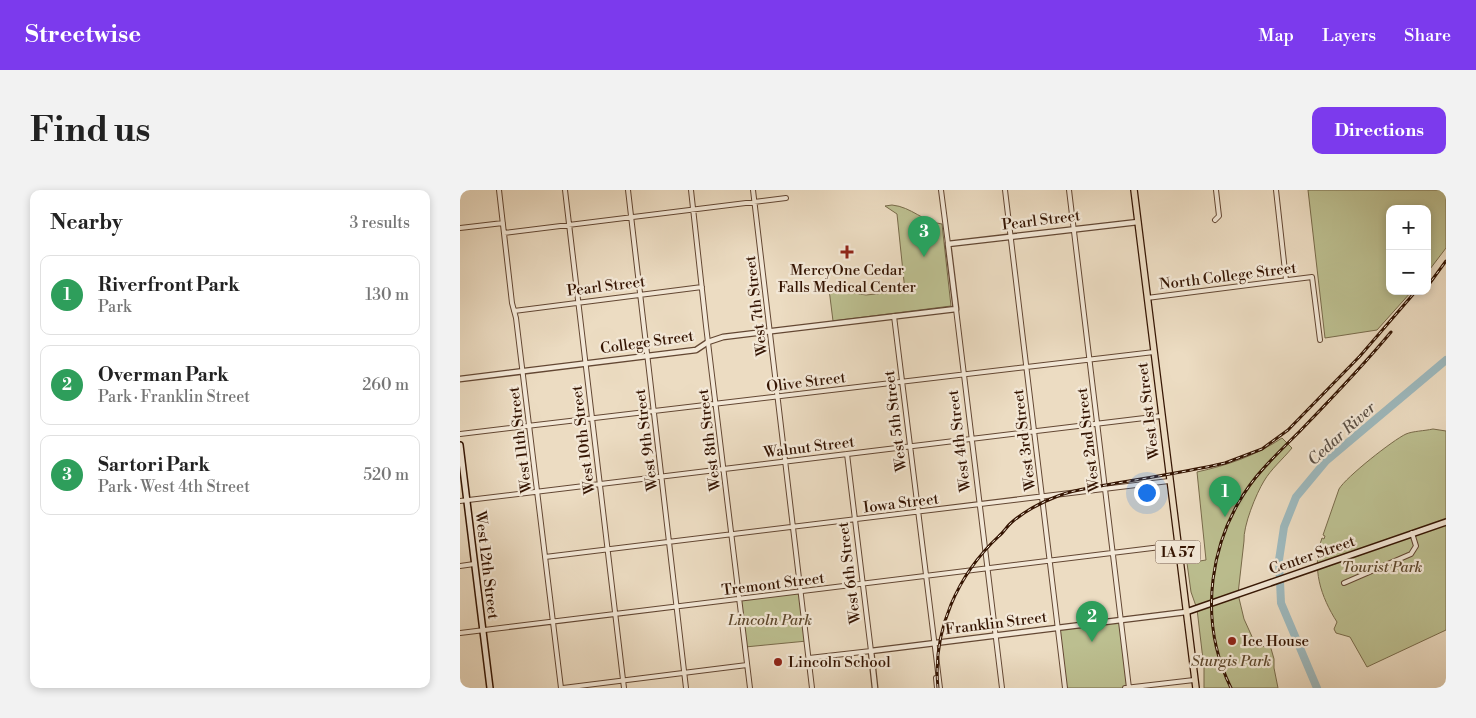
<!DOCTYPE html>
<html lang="en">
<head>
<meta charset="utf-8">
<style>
	body { margin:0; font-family:"Libre Bodoni",serif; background:#f2f2f2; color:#222 }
	.controls { position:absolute; right:15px; top:15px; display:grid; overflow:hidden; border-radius:10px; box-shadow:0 2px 8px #0003 }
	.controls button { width:45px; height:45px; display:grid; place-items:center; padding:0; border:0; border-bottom:1px solid #e0e0e0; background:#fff; color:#222; font:25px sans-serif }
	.you { position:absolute; left:686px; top:302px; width:18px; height:18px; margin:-12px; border:4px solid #fff; border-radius:50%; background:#1a73e8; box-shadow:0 0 0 8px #1a73e833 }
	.badge { display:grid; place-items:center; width:32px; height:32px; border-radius:50%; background:#7c3aed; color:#fff; font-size:16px; font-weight:700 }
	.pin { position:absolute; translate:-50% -41px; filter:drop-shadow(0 1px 2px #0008) }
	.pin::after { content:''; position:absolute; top:26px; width:18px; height:15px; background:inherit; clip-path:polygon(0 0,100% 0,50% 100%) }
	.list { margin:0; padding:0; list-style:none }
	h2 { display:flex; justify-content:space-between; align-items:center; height:65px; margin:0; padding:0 20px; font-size:21px }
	h2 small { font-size:16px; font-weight:400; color:#767676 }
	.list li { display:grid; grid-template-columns:32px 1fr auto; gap:15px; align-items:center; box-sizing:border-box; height:80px; margin:0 10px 10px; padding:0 10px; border:1px solid #e0e0e0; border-radius:10px }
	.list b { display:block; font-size:19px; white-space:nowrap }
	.list p { margin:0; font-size:16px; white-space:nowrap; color:#767676 }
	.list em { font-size:16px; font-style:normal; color:#767676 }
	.map { position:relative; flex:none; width:986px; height:498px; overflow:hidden; border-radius:10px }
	header { display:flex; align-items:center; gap:30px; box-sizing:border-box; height:70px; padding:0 25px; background:#7c3aed; color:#fff }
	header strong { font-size:24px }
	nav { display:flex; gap:28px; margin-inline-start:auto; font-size:18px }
	.intro { display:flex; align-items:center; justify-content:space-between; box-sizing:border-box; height:120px; padding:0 30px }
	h1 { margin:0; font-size:35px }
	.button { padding:12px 22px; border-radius:10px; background:#7c3aed; color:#fff; font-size:18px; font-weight:700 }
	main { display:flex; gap:30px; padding:0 30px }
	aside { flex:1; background:#fff; border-radius:10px; box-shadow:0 2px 8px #0003 }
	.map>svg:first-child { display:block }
</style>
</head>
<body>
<header>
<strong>Streetwise</strong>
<nav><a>Map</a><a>Layers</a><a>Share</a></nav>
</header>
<div class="intro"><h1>Find us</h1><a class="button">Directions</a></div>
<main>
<aside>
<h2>Nearby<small>3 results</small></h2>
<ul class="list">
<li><span class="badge" style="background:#2e9e5b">1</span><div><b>Riverfront Park</b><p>Park</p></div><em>130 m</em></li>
<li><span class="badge" style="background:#2e9e5b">2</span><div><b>Overman Park</b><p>Park · Franklin Street</p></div><em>260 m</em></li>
<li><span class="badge" style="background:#2e9e5b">3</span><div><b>Sartori Park</b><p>Park · West 4th Street</p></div><em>520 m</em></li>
</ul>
</aside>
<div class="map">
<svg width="986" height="498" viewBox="0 0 986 498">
	<rect width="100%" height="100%" fill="#ecdcc2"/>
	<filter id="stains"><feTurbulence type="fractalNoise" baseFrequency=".004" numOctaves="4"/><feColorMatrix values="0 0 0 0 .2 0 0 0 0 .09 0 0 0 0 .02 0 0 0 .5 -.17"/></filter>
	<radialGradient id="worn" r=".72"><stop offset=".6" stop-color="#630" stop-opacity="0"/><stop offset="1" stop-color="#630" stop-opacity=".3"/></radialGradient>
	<!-- green -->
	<path fill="#bcbf90" stroke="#786a4a" d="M848,0H986V58L967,83V19H930V101H952L917,140L865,148Z
		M432,15C452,17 463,32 482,34L491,116L373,131L369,99L406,105L445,101L437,24L425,16Z
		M973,239L986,241V440L907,477L890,447L876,443L874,439L877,432C861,407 851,378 862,348L864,349L865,346L863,345L879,299C886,287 933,250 946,244C953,241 964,241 973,239Z
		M822,248L832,258C823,269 811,279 804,291C796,304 783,336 784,351L778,404L784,429L794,451L793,454L806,457L807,454L810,455L814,469V478L818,498H744V478L737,419L731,402L727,373L746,370L737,282C768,275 795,266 822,248Z
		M341,401L347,451L285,457L279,409Z
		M661,430L669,498H605L598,438Z"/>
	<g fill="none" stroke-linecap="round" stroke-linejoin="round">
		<!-- river -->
		<path stroke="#9db9be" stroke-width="8" d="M857,498L821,413L819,370L824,337L836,307L866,271L986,170"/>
		<!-- minor casing -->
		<g stroke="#634733" stroke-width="6">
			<path id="minor" d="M39,0L52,113L56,128L101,498
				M105,0L164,498
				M168,0L226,498
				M231,0L246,136L290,498
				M293,0L352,498
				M481,0L488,54
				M545,0L605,498
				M609,0L669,498
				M816,0L826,90
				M755,30L759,26L756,0
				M0,38L43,33
				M44,43L326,8
				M687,108L852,87L860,150
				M496,119L542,498
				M54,121L242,97
				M434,126L480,498
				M0,244L694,162
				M0,311L701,226
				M85,367L709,291
				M0,376L14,374
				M884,393L951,364L956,356L952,343
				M0,443L717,355
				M349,468L411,461L387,264
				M476,488L477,498
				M103,498L287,475
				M665,498L734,490"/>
		</g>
		<!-- tertiary casing -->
		<g stroke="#634733" stroke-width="7">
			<path id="tertiary" d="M0,189L236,160L248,152L263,147L496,119L488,54L678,32
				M415,498L411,461L726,422"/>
		</g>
		<!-- secondary casing -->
		<g stroke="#351503" stroke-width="8">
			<path id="secondary" d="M0,255L30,498
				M726,422L986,332"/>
		</g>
		<!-- primary casing -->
		<g stroke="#351503" stroke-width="8">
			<path id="primary" d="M674,0L736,498"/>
		</g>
		<!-- minor -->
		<use href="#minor" stroke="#f3e8d7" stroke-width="4"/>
		<!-- tertiary -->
		<use href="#tertiary" stroke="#f3e8d7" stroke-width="4.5"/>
		<!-- secondary -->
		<use href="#secondary" stroke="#f3e8d7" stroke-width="5"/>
		<!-- primary -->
		<use href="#primary" stroke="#ecdcc2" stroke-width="5.5"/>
		<!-- rail casing -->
		<g stroke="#351503" stroke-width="3">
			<path id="rail" d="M967,97L986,71
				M478,498C472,441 498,384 539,346C544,342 547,336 552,332C565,321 582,312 598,306C613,300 630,298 646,295C686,288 726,282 765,273L802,259L828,240L900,166L956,101
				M771,498C737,429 749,346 796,287C810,270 826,255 841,240C872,208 903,176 931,142"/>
		</g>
		<!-- rail -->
		<use href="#rail" stroke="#f3e8d7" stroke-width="1" stroke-dasharray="4" stroke-linecap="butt"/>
	</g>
	<!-- markers -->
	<g fill="#8f2418" stroke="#f3e8d7" stroke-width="2">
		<path d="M384.5 54.5h5v5h5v5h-5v5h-5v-5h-5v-5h5z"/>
		<circle cx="772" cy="451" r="5"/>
		<circle cx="318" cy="472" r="5"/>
	</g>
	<g text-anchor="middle" stroke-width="4.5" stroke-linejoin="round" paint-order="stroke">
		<!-- shield labels -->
		<rect fill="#f3e8d7" stroke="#6e5443" stroke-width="1" x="695.5" y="350.5" width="45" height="23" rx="4"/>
		<g font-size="14" font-weight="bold" fill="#351503">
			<text x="718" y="367">IA 57</text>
		</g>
		<!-- street labels -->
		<g font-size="15" fill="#351503" stroke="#f3e8d7">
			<text transform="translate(581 30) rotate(-7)" y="5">Pearl Street</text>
			<text transform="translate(768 86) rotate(-7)" y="5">North College Street</text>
			<text transform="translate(146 96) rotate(-7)" y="5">Pearl Street</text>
			<text transform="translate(296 116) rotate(-97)" y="5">West 7th Street</text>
			<text transform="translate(187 152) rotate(-8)" y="5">College Street</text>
			<text transform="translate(346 192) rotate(-7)" y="5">Olive Street</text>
			<text transform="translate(688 221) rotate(-97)" y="5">West 1st Street</text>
			<text transform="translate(435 231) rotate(-97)" y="5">West 5th Street</text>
			<text transform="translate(60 250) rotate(-97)" y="5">West 11th Street</text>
			<text transform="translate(123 250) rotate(-97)" y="5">West 10th Street</text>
			<text transform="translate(186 250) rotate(-97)" y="5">West 9th Street</text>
			<text transform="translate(249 250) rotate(-97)" y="5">West 8th Street</text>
			<text transform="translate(564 250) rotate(-97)" y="5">West 3rd Street</text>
			<text transform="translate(628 250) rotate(-97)" y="5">West 2nd Street</text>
			<text transform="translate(499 251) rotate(-97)" y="5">West 4th Street</text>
			<text transform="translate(349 257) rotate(-7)" y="5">Walnut Street</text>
			<text transform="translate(441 313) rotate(-7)" y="5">Iowa Street</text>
			<text transform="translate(852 365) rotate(-19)" y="5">Center Street</text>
			<text transform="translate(27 375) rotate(83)" y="5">West 12th Street</text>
			<text transform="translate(389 383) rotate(-97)" y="5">West 6th Street</text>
			<text transform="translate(313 394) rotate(-7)" y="5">Tremont Street</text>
			<text transform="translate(536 433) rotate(-7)" y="5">Franklin Street</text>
		</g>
		<!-- poi labels -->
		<g font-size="15" fill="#351503" stroke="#f3e8d7" text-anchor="start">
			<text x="387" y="85" text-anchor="middle">MercyOne Cedar<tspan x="387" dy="17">Falls Medical Center</tspan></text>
			<text x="782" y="456">Ice House</text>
			<text x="328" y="477">Lincoln School</text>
		</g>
		<!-- park labels -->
		<g font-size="15" font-style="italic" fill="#5e482d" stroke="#f3e8d7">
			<text x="922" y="382">Tourist Park</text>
			<text x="310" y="435">Lincoln Park</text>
			<text x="771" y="476">Sturgis Park</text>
		</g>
		<!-- water labels -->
		<g font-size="16" font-style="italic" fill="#594e44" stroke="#f3e8d7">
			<text transform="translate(881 243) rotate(-42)" y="6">Cedar River</text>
		</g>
	</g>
	<rect width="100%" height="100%" filter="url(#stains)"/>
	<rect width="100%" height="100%" fill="url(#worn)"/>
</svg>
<div class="controls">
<button>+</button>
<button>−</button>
</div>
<div class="you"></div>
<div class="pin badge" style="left:765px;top:327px;background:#2e9e5b">1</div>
<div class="pin badge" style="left:632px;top:452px;background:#2e9e5b">2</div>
<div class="pin badge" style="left:464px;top:67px;background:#2e9e5b">3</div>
</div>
</main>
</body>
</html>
